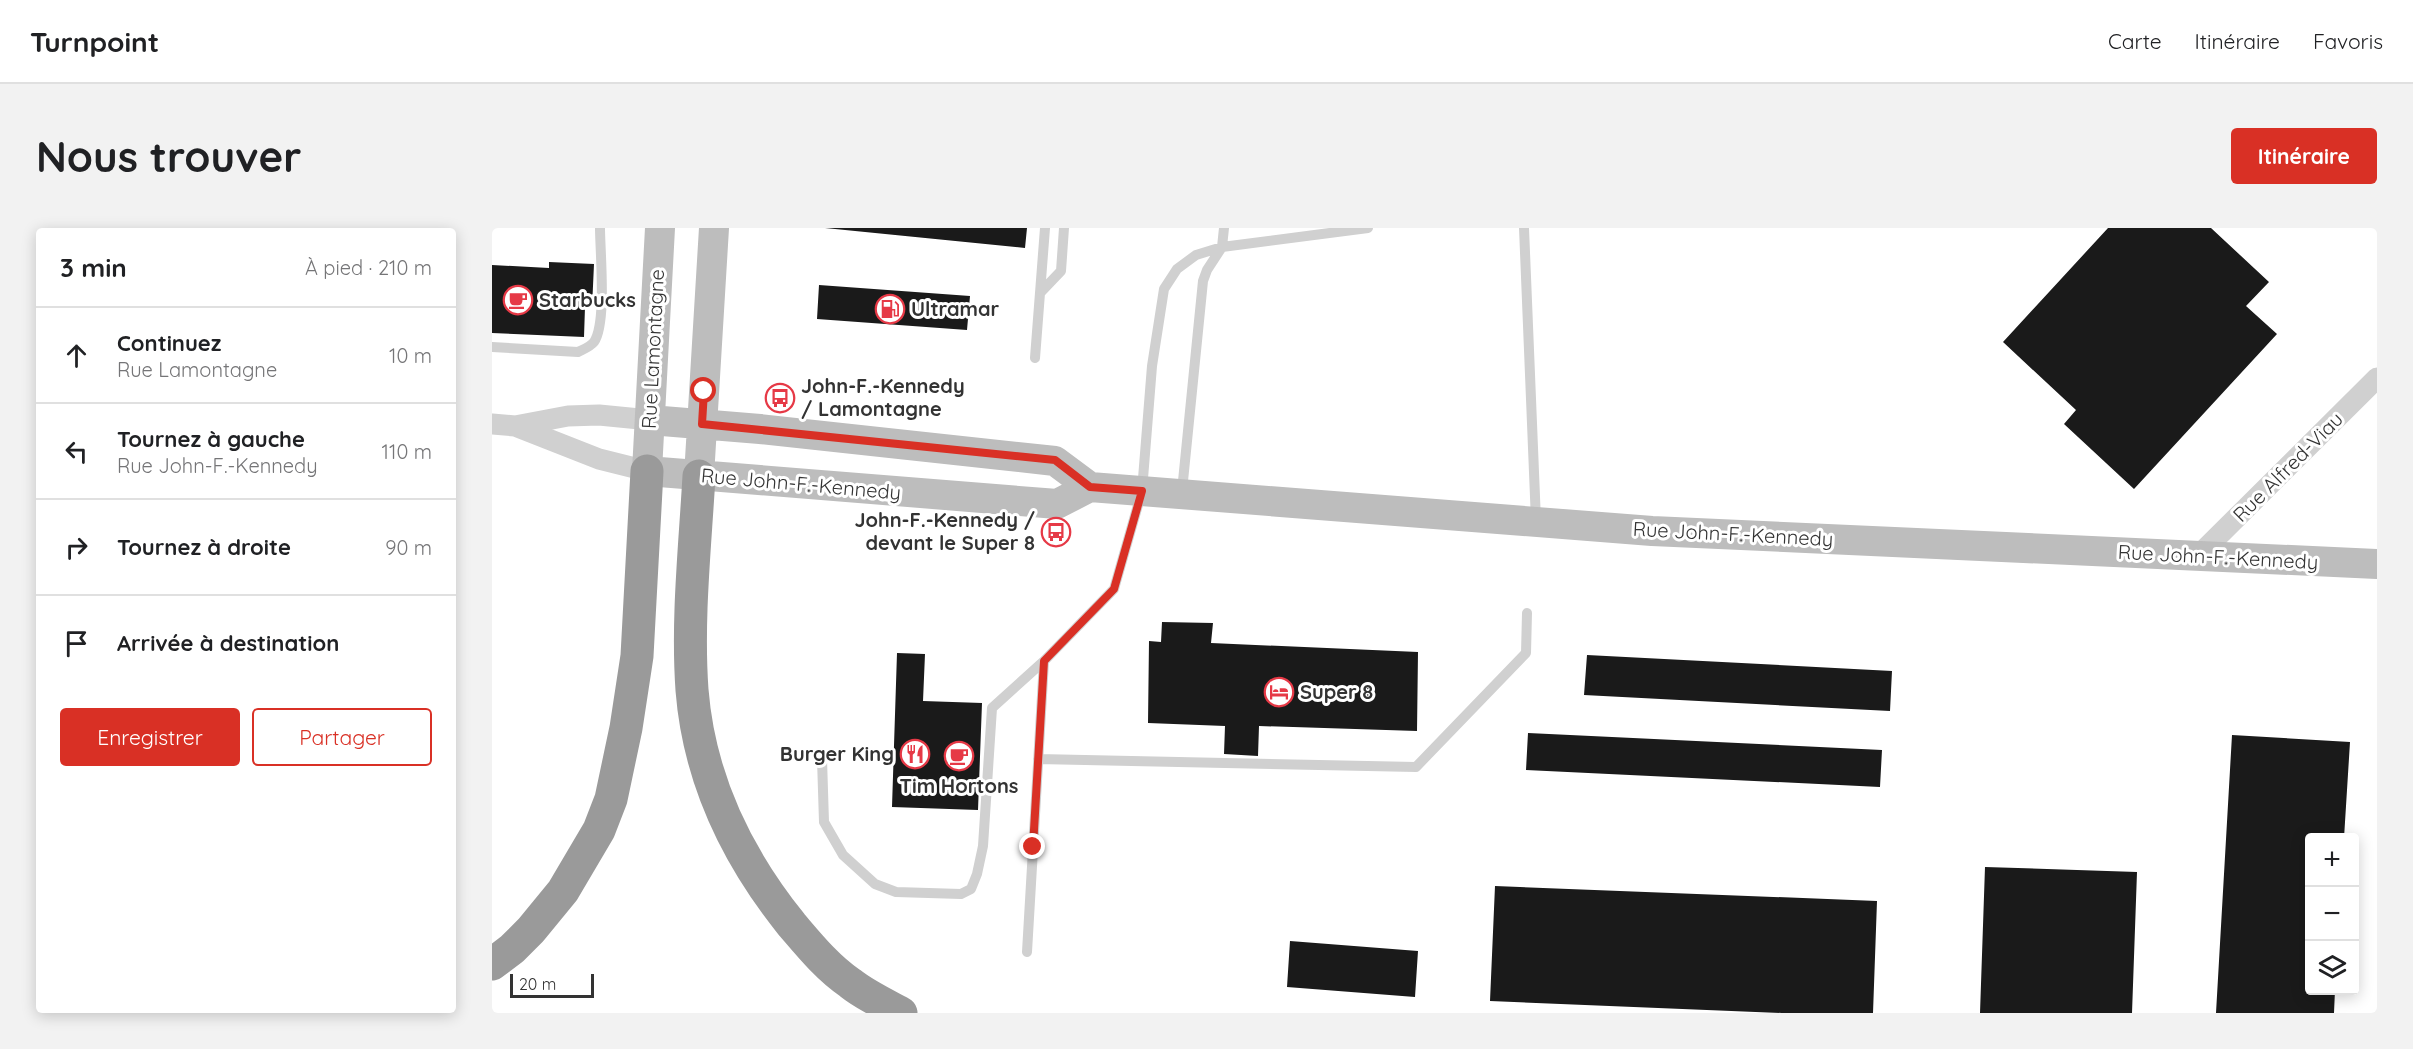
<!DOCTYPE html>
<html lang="fr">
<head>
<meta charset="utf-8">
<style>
	body { margin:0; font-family:Quicksand,sans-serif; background:#f2f2f2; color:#202124 }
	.controls { position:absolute; right:18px; bottom:18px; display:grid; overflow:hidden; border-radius:6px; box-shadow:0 3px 15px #0003 }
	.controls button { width:54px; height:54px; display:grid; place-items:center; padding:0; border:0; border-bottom:2px solid #e0e0e0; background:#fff; color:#202124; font:30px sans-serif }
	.scale { position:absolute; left:18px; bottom:15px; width:84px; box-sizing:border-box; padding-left:6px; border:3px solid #333; border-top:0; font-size:16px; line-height:21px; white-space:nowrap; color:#333; -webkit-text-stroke:4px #fff; paint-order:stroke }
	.stop { position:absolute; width:18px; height:18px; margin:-14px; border:4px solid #d93025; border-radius:50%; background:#fff }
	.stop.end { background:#d93025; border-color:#fff; box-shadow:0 2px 6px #0008 }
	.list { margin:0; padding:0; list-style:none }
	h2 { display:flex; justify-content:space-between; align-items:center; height:78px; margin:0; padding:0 24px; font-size:26px }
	h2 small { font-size:20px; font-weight:400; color:#757577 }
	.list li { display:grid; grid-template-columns:39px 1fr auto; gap:18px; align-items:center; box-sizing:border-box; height:96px; padding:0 24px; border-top:2px solid #e0e0e0 }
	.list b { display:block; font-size:22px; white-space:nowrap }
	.list p { margin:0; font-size:20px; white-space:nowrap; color:#757577 }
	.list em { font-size:20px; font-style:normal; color:#757577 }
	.actions { display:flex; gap:12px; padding:18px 24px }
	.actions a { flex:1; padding:14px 0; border:2px solid #d93025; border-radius:6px; text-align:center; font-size:21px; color:#d93025 }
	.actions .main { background:#d93025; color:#fff }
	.icon { flex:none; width:33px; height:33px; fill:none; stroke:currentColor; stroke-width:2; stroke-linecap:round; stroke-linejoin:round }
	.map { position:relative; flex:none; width:1885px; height:785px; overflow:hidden; border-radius:6px }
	header { display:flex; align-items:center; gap:36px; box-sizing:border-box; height:84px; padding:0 30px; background:#fff; border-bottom:2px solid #e0e0e0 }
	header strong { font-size:28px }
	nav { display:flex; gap:33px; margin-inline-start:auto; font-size:21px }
	.intro { display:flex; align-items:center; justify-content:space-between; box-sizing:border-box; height:144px; padding:0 36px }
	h1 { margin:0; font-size:42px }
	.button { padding:15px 27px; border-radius:6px; background:#d93025; color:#fff; font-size:21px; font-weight:700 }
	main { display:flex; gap:36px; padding:0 36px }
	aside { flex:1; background:#fff; border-radius:6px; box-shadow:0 3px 15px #0003 }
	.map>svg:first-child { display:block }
</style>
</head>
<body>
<header>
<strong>Turnpoint</strong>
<nav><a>Carte</a><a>Itinéraire</a><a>Favoris</a></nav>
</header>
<div class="intro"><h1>Nous trouver</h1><a class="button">Itinéraire</a></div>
<main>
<aside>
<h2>3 min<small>À pied · 210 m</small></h2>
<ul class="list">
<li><svg class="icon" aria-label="ahead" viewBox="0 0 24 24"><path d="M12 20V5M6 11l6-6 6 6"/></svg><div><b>Continuez</b><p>Rue Lamontagne</p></div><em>10 m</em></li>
<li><svg class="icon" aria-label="left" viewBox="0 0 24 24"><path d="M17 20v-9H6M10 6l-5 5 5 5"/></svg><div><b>Tournez à gauche</b><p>Rue John-F.-Kennedy</p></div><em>110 m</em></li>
<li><svg class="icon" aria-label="right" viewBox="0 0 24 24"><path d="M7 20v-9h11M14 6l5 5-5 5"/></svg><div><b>Tournez à droite</b></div><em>90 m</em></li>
<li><svg class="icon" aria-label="arrive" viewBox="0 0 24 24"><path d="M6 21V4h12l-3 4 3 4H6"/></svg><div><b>Arrivée à destination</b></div></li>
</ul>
<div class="actions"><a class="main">Enregistrer</a><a>Partager</a></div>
</aside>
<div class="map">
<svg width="1885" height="785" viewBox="0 0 1885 785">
	<rect width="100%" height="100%" fill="#fff"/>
	<!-- building -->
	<path fill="#1a1a1a" d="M333,0H535L533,20Z
		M1616,0H1719L1777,54L1754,78L1785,106L1642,261L1572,196L1584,182L1511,114Z
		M57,34L102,36L100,80L93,79L92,109L0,105V37L57,40Z
		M327,57L478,68L475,102L325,91Z
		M670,394L721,395L719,415L926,424L925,503L767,498L766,528L732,526L733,498L656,495L657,413L669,414Z
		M405,425L433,426L431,473L490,475L486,582L400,579Z
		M1095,427L1400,443L1398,483L1092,467Z
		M1036,505L1390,522L1388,559L1034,542Z
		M1740,507L1858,514L1852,610H1818V762H1843L1842,785H1724Z
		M1493,639L1645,644L1640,785H1488Z
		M1003,658L1385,673L1381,785H1290L998,773Z
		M798,713L926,723L923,769L795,759Z"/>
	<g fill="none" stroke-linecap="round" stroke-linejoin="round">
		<!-- lane -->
		<path stroke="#d0d0d0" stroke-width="10" d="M1032,0L1044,293
			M548,65L569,43L572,0
			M0,119L86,124C92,121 98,119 102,114C115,95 108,24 108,0
			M543,130L553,0
			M690,263L711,53L715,42L730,19L732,0
			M330,531L332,594L351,627L383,656L404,664L469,666L479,661L485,646L491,618L500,480L552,433
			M546,531L924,539L1034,425L1035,385
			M535,724L552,433L622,361L650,263L660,138L672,61L685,41L704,27L730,19L876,0"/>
		<!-- street -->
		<path stroke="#d0d0d0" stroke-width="21" d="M0,196L23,198L76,188L107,187L158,192
			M23,198L107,231L155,243
			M1707,327L1885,150"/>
		<!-- secondary -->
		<path stroke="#bdbdbd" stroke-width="30" d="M168,0L155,243L565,276L598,259L1160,303L1885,336
			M158,192L268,201L563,233L598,259
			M207,248L222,0"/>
		<!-- highway -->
		<path stroke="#9a9a9a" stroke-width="33" d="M207,248C203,319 195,391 200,462C207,550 245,629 300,697C318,718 335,739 358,755C373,767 392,776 409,785
			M0,736L20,721L39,702L71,663L107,602L119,571L134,500L145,428L155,243"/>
	</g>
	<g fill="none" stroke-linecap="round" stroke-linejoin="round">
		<!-- route -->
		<path stroke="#d93025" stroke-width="8" d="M212,163L210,196L563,232L598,259L650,263L622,361L552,433L541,619"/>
	</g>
	<!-- icons -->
	<defs>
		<g id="cafe-ring" transform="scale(1.5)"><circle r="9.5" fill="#fff" stroke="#e63946" stroke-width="1.5"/><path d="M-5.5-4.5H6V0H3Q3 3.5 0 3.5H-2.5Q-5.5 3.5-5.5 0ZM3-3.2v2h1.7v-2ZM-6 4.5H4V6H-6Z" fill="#e63946"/></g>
		<g id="fuel-ring" transform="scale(1.5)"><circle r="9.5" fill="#fff" stroke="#e63946" stroke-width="1.5"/><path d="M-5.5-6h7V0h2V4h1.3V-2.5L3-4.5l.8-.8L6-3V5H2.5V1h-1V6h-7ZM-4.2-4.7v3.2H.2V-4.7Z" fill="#e63946"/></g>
		<g id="bus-ring" transform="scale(1.5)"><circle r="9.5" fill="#fff" stroke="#e63946" stroke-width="1.5"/><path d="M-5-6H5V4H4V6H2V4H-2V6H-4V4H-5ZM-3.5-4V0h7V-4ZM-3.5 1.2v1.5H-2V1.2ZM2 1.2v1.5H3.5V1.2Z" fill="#e63946"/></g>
		<g id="hotel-ring" transform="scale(1.5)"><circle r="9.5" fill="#fff" stroke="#e63946" stroke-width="1.5"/><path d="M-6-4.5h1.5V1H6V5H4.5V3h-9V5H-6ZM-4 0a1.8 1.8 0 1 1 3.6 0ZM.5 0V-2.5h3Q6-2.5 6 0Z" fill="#e63946"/></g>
		<g id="restaurant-ring" transform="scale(1.5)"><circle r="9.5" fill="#fff" stroke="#e63946" stroke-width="1.5"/><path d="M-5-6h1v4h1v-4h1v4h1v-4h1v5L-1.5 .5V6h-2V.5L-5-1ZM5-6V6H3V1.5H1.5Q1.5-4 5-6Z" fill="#e63946"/></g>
	</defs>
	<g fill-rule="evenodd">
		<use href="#cafe-ring" x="26" y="72"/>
		<use href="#fuel-ring" x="398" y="81"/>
		<use href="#bus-ring" x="288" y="170"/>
		<use href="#bus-ring" x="564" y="304"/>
		<use href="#hotel-ring" x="787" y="464"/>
		<use href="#restaurant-ring" x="423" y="526"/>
		<use href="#cafe-ring" x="467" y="528"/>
	</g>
	<g text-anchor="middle" stroke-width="6" stroke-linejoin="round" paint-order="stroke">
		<!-- poi labels -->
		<g font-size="20" font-weight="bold" fill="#333" stroke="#fff" text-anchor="start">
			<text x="47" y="79">Starbucks</text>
			<text x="419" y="88">Ultramar</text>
			<text x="309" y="165">John-F.-Kennedy<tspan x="309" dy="23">/ Lamontagne</tspan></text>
			<text x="543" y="299" text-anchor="end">John-F.-Kennedy /<tspan x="543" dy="23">devant le Super 8</tspan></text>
			<text x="808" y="471">Super 8</text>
			<text x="402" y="533" text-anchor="end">Burger King</text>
			<text x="467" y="565" text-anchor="middle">Tim Hortons</text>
		</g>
		<!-- street labels -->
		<g font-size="20" fill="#333" stroke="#fff">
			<text transform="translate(161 121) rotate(-87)" y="7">Rue Lamontagne</text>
			<text transform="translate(1796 239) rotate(-45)" y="7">Rue Alfred-Viau</text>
			<text transform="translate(309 256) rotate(5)" y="7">Rue John-F.-Kennedy</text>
			<text transform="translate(1241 306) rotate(3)" y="7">Rue John-F.-Kennedy</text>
			<text transform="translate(1726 329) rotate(3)" y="7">Rue John-F.-Kennedy</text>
		</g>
	</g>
</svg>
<div class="controls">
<button>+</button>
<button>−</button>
<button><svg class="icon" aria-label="layers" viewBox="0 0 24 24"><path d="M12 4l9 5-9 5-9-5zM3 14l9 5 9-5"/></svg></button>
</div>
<div class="scale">20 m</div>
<div class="stop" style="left:212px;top:163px"></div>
<div class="stop end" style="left:541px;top:619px"></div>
</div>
</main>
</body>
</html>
